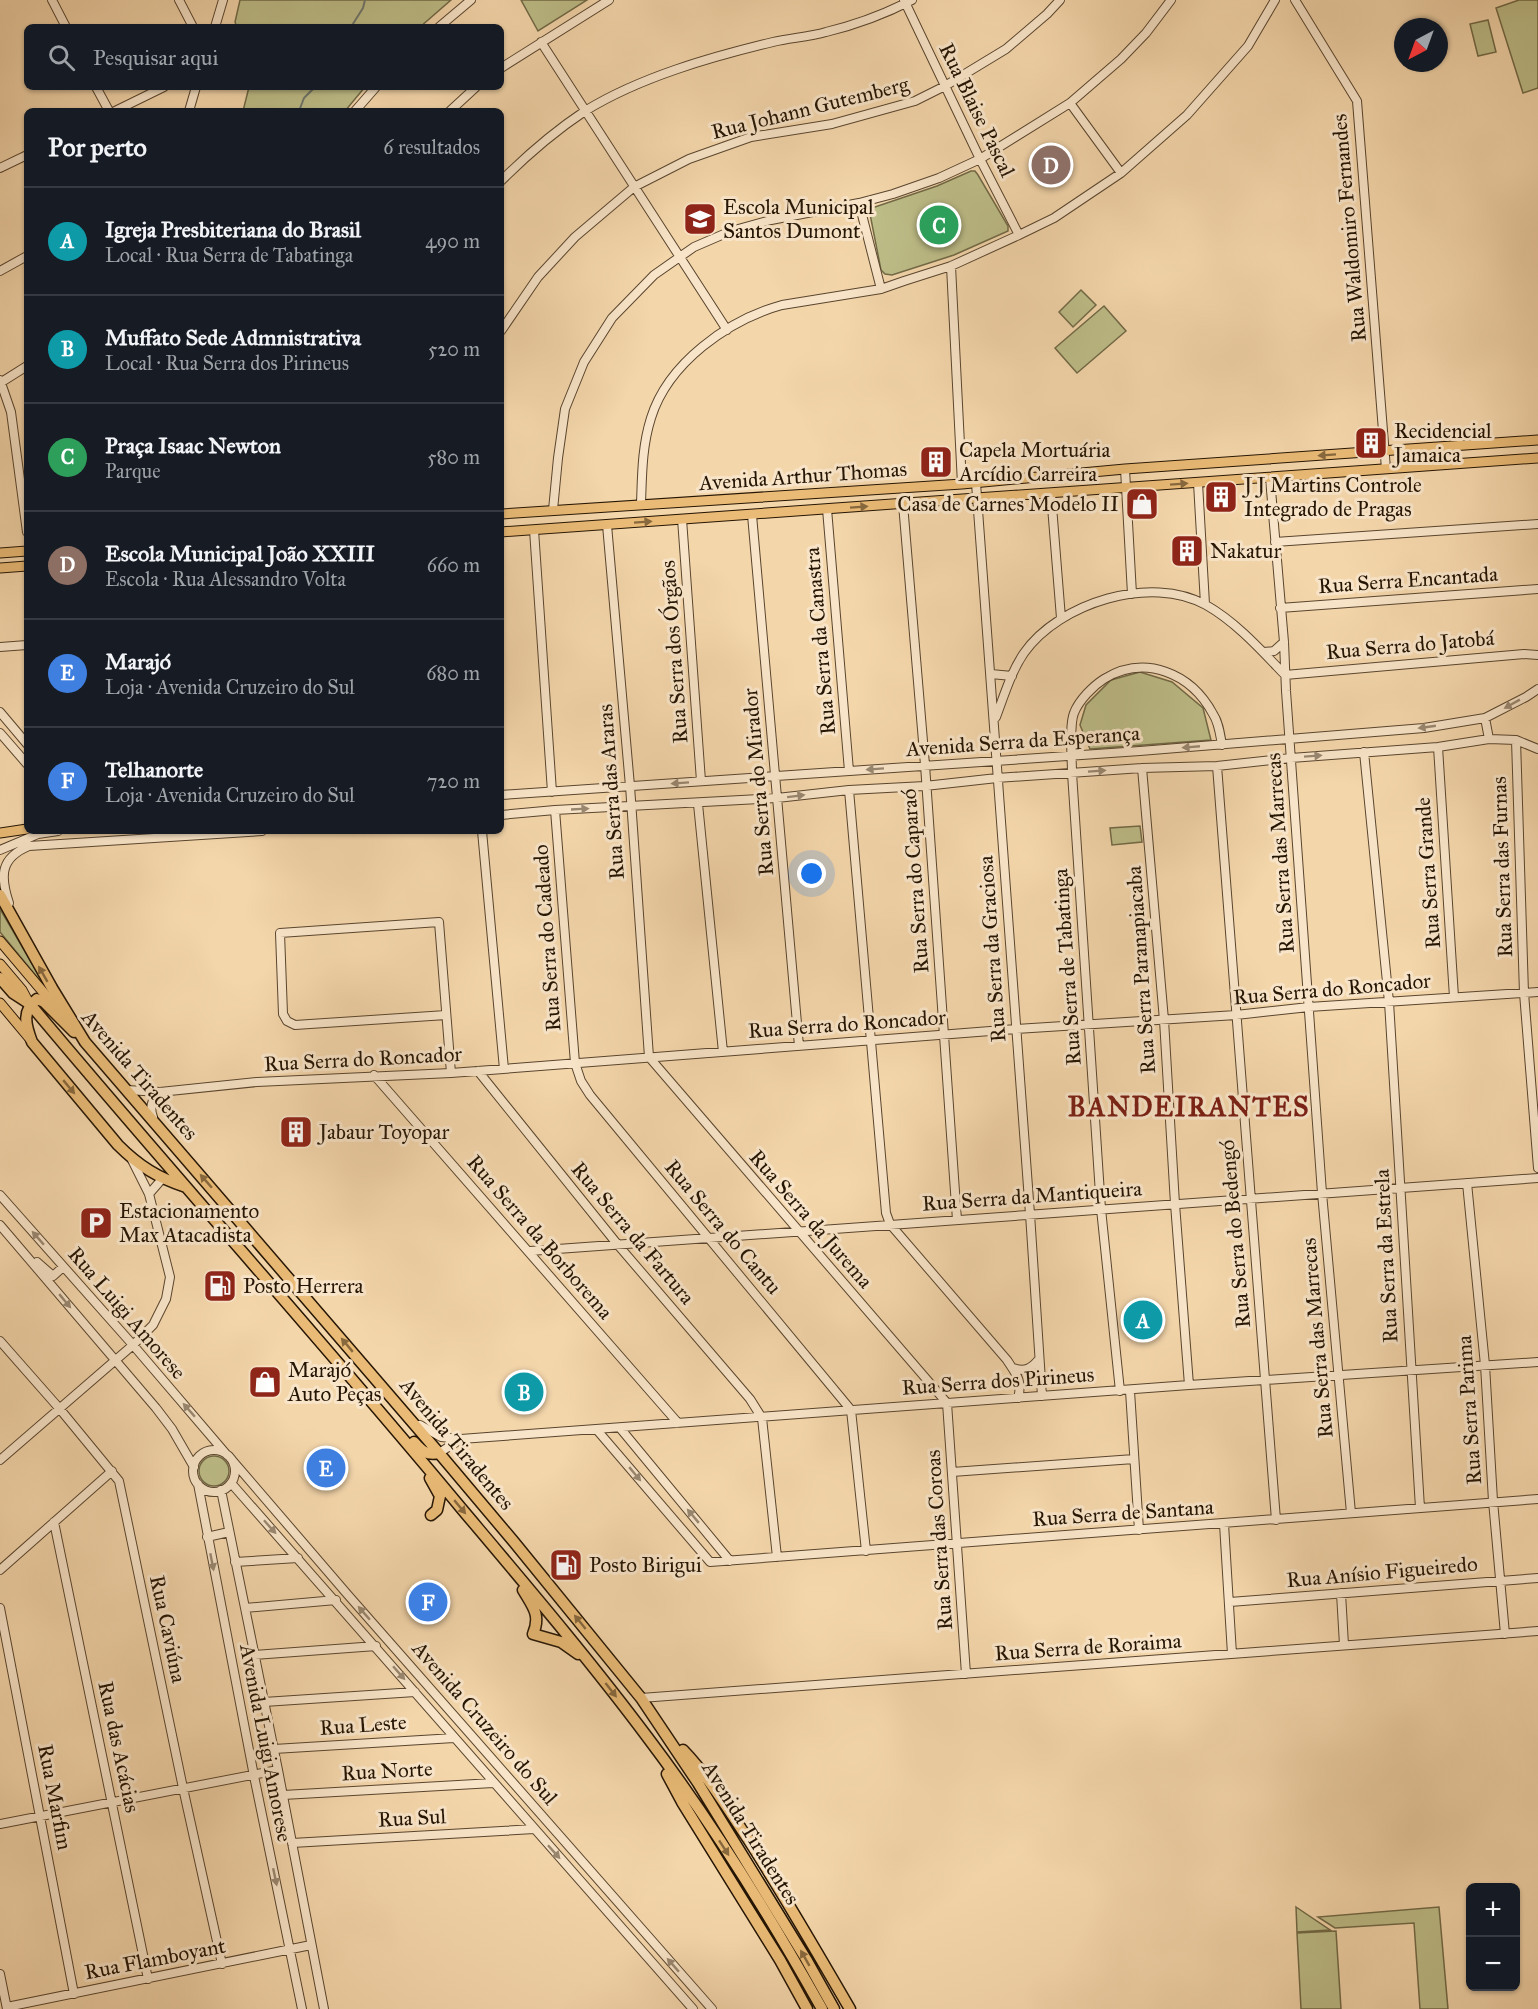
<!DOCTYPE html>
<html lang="pt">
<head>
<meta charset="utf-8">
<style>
	body { margin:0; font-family:"IM FELL Great Primer",serif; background:#20242c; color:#f1f3f6 }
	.controls { position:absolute; right:18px; bottom:18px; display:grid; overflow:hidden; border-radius:9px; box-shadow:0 2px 4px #0004 }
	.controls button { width:54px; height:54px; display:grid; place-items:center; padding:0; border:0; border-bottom:2px solid #363941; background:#171b24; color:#f1f3f6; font:30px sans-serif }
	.compass { position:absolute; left:1394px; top:18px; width:54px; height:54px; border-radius:50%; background:#171b24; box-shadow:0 2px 4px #0004; rotate:221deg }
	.you { position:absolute; left:812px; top:874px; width:21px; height:21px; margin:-15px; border:4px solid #fff; border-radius:50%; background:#1a73e8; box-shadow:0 0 0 9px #1a73e833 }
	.badge { display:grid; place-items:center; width:39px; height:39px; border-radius:50%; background:#c59692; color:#fff; font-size:20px; font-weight:700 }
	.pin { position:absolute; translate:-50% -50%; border:3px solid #fff; box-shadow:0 2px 6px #0006 }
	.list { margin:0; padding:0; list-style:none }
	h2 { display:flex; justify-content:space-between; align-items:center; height:78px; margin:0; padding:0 24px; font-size:26px }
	h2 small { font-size:20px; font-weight:400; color:#9ea1a6 }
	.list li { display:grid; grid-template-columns:39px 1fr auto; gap:18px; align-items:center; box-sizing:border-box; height:108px; padding:0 24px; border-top:2px solid #363941 }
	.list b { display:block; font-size:22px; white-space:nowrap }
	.list p { margin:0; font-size:20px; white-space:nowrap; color:#9ea1a6 }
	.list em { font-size:20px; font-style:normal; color:#9ea1a6 }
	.icon { flex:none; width:33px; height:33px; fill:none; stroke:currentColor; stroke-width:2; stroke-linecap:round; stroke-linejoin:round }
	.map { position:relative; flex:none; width:1538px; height:2009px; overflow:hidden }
	.search { position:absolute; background:#171b24; box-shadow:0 2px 4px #0004; left:24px; top:24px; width:480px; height:66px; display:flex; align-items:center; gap:15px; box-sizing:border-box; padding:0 21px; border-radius:9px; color:#9ea1a6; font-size:22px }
	.panel { position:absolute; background:#171b24; box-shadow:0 2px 4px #0004; left:24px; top:108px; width:480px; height:726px; border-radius:9px }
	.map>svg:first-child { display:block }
</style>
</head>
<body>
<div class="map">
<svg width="1538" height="2009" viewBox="0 0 1538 2009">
	<rect width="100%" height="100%" fill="#f4d6ab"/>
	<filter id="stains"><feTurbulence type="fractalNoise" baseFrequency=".00333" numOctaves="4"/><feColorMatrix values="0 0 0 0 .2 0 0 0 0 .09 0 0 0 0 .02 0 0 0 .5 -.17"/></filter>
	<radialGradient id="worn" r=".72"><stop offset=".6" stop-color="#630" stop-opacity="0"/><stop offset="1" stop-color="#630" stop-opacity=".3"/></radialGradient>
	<!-- green -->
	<path fill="#bdbd88" stroke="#716946" stroke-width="1.5" d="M240,0H451L420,27H237L235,22Z
		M521,0H587L538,31Z
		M1519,0H1538V88L1523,93L1496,8Z
		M1488,20L1496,52L1478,56L1470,24Z
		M249,87H365L345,111H243Z
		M971,171H975L978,175L1008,226V231L954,255L892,275L885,274L881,270L869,209L937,186Z
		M1081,290L1096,305L1073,327L1059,312Z
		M1104,306L1126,331L1077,373L1055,348Z
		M1140,672L1172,682L1203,708L1211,740L1090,749L1080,725L1086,705L1111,680Z
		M1140,826L1142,842L1112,845L1110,828Z
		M0,909L47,989L0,932Z
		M199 1471a15 15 0 1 1 30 0a15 15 0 1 1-30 0Z
		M1296,1907L1330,1930L1297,1932Z
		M1439,1907L1448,2009H1420L1414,1923L1335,1928L1318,1917Z
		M1336,1931L1341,2009H1301L1297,1933Z"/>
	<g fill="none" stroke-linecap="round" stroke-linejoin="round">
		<!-- stream -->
		<path stroke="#6f766e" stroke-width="2" d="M351,27L363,8L365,0
			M299,111L304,98L315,87"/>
		<!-- minor casing -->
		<g stroke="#59452e" stroke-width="10">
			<path id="minor" d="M52,0L66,27
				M179,0L193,27
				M904,0L980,159L1019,235
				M1295,0L1357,101L1386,469
				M215,27L223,0
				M439,27L471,0
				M541,42L727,330
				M501,68L609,0
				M96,87L109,111
				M1070,103L1121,173
				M115,111L164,87
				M189,111L196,87
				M355,111L376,87
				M450,111L476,87
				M0,168L27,155
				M501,181C527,155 555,131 585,111C640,77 711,57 773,42C790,38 809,37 826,32C855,25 885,14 912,0
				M859,203L881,289
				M951,266L962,484
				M0,271L27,256
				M501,331L538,277L575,237L634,187L689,159L751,137L832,124L915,101L945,86L1006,49L1047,14L1060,0
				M0,380L11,412L27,532
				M0,383L27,366
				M1125,469L1132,594
				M1270,478L1284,642L1286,691L1322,1193L1351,1513
				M976,483L1030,1214L1042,1396
				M1198,483L1205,604
				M1051,494L1061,618
				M641,504C642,475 642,446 651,418C668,363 728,320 782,305L881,289L904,281L951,266L1019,235L1054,218L1121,173L1187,115L1248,46L1275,0
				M903,504L925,765L957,1220
				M827,509L849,771
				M553,510L558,458L565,409L584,362L612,318L654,275L694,247L731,231L771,220L859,203L893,194L939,178L980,159L1070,103L1121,59L1146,33L1171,0
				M752,515L799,1046
				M682,519L701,781
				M607,525L630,786L649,1057L947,1403L966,1674
				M534,530L552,792
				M1275,542L1538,524
				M1280,608L1538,589
				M0,647L27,645
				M1264,652L1274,651L1284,642
				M991,674L1012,676
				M0,712L27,744
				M996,717C1004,696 1011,672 1024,653C1059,603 1151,574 1206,605C1236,622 1261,650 1285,675L1524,654L1538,655
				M1485,718L1489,739
				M0,733L27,764
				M1516,740L1524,993L1538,1168
				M1438,747L1454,997
				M1364,752L1389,1002L1420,1508
				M1217,766L1276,1520
				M1142,768L1164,1020L1175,1204L1189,1385
				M849,790L886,1213L890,1224L1007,1360C1016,1374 1023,1381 1018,1398
				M501,795L1140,751L1424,728L1485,718L1526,697L1538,689
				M698,804L723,1052
				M555,810L575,1063L581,1081L590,1095L851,1410
				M501,815L555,810L777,798L849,790L925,786L997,778L1142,768L1217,766L1291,758L1438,747L1489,739L1516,740L1538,749
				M482,831L504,1069
				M0,850L38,834L58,831
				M9,903C0,876 0,858 29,846L262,831
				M446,1015L295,1025L287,1021L283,1014L280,933L439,922L451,1073
				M478,1071L618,1245L750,1399L762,1418L777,1557
				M374,1075L678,1423
				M127,1090L160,1092L257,1082L451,1073L1016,1029L1236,1015L1309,1007L1538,992
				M153,1117C149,1106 152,1100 160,1092
				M1467,1183L1485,1365L1493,1501L1505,1634
				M149,1194L162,1179
				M0,1195L133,1345L227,1455
				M0,1225L156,1408L172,1429L194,1467
				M530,1251L1538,1178
				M37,1262L53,1276L63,1267
				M0,1341L59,1408L119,1481L183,1788L222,1964
				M1013,1368C1025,1372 1031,1369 1039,1359
				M1120,1391L1101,1209L1072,773C1072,758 1069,725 1074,713C1079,700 1093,686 1104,679C1145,654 1191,673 1213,714C1219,723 1220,734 1222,745
				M1130,1391L1139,1530
				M851,1410L866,1551
				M420,1425L441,1437L461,1439L1189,1385L1538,1362
				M620,1428L730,1561
				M597,1430L710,1562L1538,1499
				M193 1471a21 21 0 1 1 42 0a21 21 0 1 1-42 0Z
				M439,1453L461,1439
				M0,1460L133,1345L153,1325L166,1299L170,1277L149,1194L132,1160
				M232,1460L348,1595L712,2009
				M952,1472L1134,1459
				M231,1483C386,1657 538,1834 693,2009
				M198,1484L254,1776L302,2009
				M221,1490L278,1770L324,2009
				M54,1522L148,1979
				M1224,1524L1232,1654
				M207,1537L229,1532
				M235,1562L298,1558
				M0,1570L112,1471
				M1341,1593L1344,1645
				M1230,1602L1538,1578
				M0,1608L74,1994
				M245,1608L336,1600
				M254,1655L376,1646
				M641,1698L1538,1631
				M264,1702L415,1692
				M274,1749L454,1738
				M283,1795L493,1783
				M0,1824L278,1770
				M292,1843L534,1829
				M0,1974L7,2009
				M7,2007L311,1945"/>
		</g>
		<!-- major casing -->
		<g stroke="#251504" stroke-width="11">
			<path id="major" d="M501,514L962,484L1125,469L1538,440
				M501,532L1538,458
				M0,553L27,551
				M0,568L27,566
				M0,833L27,829
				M0,941L60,1012
				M0,964L22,990L29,1003
				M0,1003L31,1040"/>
		</g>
		<!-- highway casing -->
		<g stroke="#251504" stroke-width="13">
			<path id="highway" d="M0,895L52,988L85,1042L439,1453L514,1542L641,1698L698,1783L806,1959L834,2009
				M0,978L13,993L30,1004C172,1174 320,1338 461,1508C525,1584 589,1659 648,1738C713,1824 770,1916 822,2009
				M74,1032L44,1002L37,999C21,1011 26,1026 32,1042L118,1145C139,1166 158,1178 186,1187
				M414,1442C422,1451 427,1456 439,1453
				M430,1478L440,1496L437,1510L431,1515
				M523,1590C533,1607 541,1615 533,1634L561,1642L578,1654
				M683,1750C708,1776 728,1809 748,1839C784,1895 817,1952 850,2009
				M667,1774L682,1802L780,1960L807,2009"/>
		</g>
		<!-- minor -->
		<use href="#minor" stroke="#f8e4c8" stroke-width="8"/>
		<!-- major -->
		<use href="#major" stroke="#eabb76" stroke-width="9"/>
		<!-- highway -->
		<use href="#highway" stroke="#eabb76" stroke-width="10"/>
	</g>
	<!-- one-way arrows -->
	<defs><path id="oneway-solid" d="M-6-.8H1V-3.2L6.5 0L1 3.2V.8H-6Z" transform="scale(1.5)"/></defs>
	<g fill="#88683d">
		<use href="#oneway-solid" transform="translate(1327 455) rotate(176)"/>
		<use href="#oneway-solid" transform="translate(1179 484) rotate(-4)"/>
		<use href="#oneway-solid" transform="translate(859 507) rotate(-4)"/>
		<use href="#oneway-solid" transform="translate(643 522) rotate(-4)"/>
		<use href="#oneway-solid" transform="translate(43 974) rotate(-120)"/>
		<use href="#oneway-solid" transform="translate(69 1087) rotate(50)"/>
		<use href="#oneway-solid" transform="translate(206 1181) rotate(-131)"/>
		<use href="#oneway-solid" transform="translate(347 1345) rotate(-130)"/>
		<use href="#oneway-solid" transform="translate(460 1507) rotate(50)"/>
		<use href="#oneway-solid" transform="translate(580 1622) rotate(-129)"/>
		<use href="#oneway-solid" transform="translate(611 1690) rotate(52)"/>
		<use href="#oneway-solid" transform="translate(724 1848) rotate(57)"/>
		<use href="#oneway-solid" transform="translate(805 1958) rotate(-120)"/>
	</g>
	<g fill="#998770">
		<use href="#oneway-solid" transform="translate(1512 704) rotate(151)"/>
		<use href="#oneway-solid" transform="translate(1427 727) rotate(172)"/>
		<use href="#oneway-solid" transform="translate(1191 747) rotate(175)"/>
		<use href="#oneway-solid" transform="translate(1313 756) rotate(-4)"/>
		<use href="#oneway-solid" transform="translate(875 769) rotate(176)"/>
		<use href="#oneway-solid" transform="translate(1097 771) rotate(-4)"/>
		<use href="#oneway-solid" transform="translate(680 783) rotate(176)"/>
		<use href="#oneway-solid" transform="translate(796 796) rotate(-7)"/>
		<use href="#oneway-solid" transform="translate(580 809) rotate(-3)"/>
		<use href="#oneway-solid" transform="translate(38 1238) rotate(-131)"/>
		<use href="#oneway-solid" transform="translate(65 1301) rotate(50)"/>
		<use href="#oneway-solid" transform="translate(189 1410) rotate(-131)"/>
		<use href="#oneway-solid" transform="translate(635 1474) rotate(50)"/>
		<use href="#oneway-solid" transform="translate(693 1516) rotate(-130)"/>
		<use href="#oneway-solid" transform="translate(270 1527) rotate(48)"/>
		<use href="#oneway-solid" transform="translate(212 1562) rotate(79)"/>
		<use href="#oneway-solid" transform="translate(364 1613) rotate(-131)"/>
		<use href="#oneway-solid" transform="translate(399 1673) rotate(49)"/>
		<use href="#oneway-solid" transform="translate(554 1852) rotate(48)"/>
		<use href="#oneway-solid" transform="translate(275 1877) rotate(78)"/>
		<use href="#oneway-solid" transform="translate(673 1965) rotate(-131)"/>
	</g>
	<!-- icons -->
	<defs>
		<g id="school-square" transform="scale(1.725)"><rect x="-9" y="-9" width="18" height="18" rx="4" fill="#8f2418" stroke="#f8e4c8"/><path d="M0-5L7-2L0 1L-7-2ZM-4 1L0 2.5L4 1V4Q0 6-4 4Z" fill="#fff"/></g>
		<g id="building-square" transform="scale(1.725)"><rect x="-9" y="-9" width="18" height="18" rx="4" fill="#8f2418" stroke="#f8e4c8"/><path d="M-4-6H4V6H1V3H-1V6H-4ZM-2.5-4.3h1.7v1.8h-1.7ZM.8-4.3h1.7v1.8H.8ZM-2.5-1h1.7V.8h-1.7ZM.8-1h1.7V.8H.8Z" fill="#fff"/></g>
		<g id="shop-square" transform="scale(1.725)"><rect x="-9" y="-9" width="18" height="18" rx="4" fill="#8f2418" stroke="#f8e4c8"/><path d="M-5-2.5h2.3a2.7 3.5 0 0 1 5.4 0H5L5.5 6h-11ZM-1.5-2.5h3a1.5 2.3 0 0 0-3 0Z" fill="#fff"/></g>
		<g id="parking-square" transform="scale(1.725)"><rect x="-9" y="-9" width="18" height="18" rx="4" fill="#8f2418" stroke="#f8e4c8"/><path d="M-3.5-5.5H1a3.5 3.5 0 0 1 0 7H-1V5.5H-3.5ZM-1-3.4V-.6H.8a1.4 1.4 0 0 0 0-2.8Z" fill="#fff"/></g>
		<g id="fuel-square" transform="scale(1.725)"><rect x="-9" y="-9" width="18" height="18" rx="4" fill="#8f2418" stroke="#f8e4c8"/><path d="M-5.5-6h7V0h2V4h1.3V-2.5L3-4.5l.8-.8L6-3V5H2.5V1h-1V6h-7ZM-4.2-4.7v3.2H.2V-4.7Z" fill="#fff"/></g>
	</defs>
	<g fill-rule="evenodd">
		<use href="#school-square" x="700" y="219"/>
		<use href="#building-square" x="1371" y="443"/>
		<use href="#building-square" x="936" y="462"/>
		<use href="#building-square" x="1221" y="497"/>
		<use href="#shop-square" x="1142" y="504"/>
		<use href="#building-square" x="1187" y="551"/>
		<use href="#building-square" x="296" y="1132"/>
		<use href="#parking-square" x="96" y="1223"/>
		<use href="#fuel-square" x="220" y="1286"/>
		<use href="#shop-square" x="265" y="1382"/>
		<use href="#fuel-square" x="566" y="1565"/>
	</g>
	<g text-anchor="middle" stroke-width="6" stroke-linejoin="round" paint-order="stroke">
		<!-- street labels -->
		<g font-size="21" fill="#251504" stroke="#f8e4c8">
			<text transform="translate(810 108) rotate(-14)" y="7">Rua Johann Gutemberg</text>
			<text transform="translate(977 110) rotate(64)" y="7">Rua Blaise Pascal</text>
			<text transform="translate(1349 228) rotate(-95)" y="7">Rua Waldomiro Fernandes</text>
			<text transform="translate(803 476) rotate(-4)" y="7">Avenida Arthur Thomas</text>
			<text transform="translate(1408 580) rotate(-4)" y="7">Rua Serra Encantada</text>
			<text transform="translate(820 641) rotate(-95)" y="7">Rua Serra da Canastra</text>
			<text transform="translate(1410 645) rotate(-5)" y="7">Rua Serra do Jatobá</text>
			<text transform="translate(674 652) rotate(-94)" y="7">Rua Serra dos Órgãos</text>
			<text transform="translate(1023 741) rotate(-4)" y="7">Avenida Serra da Esperança</text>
			<text transform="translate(758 782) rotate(-95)" y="7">Rua Serra do Mirador</text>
			<text transform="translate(611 792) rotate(-94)" y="7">Rua Serra das Araras</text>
			<text transform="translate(1280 853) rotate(-94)" y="7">Rua Serra das Marrecas</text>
			<text transform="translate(1502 867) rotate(-92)" y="7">Rua Serra das Furnas</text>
			<text transform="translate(1428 873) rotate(-94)" y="7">Rua Serra Grande</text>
			<text transform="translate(915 881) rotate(-94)" y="7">Rua Serra do Caparaó</text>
			<text transform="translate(547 938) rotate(-94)" y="7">Rua Serra do Cadeado</text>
			<text transform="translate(992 949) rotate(-94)" y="7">Rua Serra da Graciosa</text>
			<text transform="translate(1067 967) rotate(-94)" y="7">Rua Serra de Tabatinga</text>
			<text transform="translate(1141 970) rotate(-94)" y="7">Rua Serra Paranapiacaba</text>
			<text transform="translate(1332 989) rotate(-5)" y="7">Rua Serra do Roncador</text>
			<text transform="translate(847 1024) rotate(-4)" y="7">Rua Serra do Roncador</text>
			<text transform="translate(363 1059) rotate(-3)" y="7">Rua Serra do Roncador</text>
			<text transform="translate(140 1075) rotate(49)" y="7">Avenida Tiradentes</text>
			<text transform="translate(1032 1196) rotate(-4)" y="7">Rua Serra da Mantiqueira</text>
			<text transform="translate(811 1219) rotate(49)" y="7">Rua Serra da Jurema</text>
			<text transform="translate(723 1227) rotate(50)" y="7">Rua Serra do Cantu</text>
			<text transform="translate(633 1233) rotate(50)" y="7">Rua Serra da Fartura</text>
			<text transform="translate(1235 1234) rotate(-95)" y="7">Rua Serra do Bedengó</text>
			<text transform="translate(540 1237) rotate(49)" y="7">Rua Serra da Borborema</text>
			<text transform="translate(1386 1256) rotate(-93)" y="7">Rua Serra da Estrela</text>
			<text transform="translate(127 1313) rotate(49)" y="7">Rua Luigi Amorese</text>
			<text transform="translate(1317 1338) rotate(-95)" y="7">Rua Serra das Marrecas</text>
			<text transform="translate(998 1381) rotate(-4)" y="7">Rua Serra dos Pirineus</text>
			<text transform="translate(1469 1410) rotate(-94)" y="7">Rua Serra Parima</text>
			<text transform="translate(457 1444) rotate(50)" y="7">Avenida Tiradentes</text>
			<text transform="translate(1123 1513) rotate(-4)" y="7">Rua Serra de Santana</text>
			<text transform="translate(939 1540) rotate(-94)" y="7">Rua Serra das Coroas</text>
			<text transform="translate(1382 1572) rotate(-5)" y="7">Rua Anísio Figueiredo</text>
			<text transform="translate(168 1629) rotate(78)" y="7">Rua Caviúna</text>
			<text transform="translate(1088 1647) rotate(-4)" y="7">Rua Serra de Roraima</text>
			<text transform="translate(485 1723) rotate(49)" y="7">Avenida Cruzeiro do Sul</text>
			<text transform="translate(363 1725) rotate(-4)" y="7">Rua Leste</text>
			<text transform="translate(266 1743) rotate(79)" y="7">Avenida Luigi Amorese</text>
			<text transform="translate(119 1747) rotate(78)" y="7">Rua das Acácias</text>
			<text transform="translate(387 1771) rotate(-3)" y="7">Rua Norte</text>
			<text transform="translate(55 1797) rotate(79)" y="7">Rua Marfim</text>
			<text transform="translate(412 1818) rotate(-3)" y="7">Rua Sul</text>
			<text transform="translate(751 1833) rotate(58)" y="7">Avenida Tiradentes</text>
			<text transform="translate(155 1959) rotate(-11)" y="7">Rua Flamboyant</text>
		</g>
		<!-- poi labels -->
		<g font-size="21" fill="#251504" stroke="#f8e4c8" text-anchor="start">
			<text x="723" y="214">Escola Municipal<tspan x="723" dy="24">Santos Dumont</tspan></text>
			<text x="1394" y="438">Recidencial<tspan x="1394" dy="24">Jamaica</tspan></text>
			<text x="959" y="457">Capela Mortuária<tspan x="959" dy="24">Arcídio Carreira</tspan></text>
			<text x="1244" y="492">J J Martins Controle<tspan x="1244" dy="24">Integrado de Pragas</tspan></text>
			<text x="1119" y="511" text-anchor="end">Casa de Carnes Modelo II</text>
			<text x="1210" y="558">Nakatur</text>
			<text x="319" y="1139">Jabaur Toyopar</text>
			<text x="119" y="1218">Estacionamento<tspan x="119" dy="24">Max Atacadista</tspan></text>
			<text x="243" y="1293">Posto Herrera</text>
			<text x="288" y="1377">Marajó<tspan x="288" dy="24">Auto Peças</tspan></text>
			<text x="589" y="1572">Posto Birigui</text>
		</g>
		<!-- district labels -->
		<g font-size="27" font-weight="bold" letter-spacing="1.5" fill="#7a1f14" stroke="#f8e4c8">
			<text x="1189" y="1116">BANDEIRANTES</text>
		</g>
	</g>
	<rect width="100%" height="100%" filter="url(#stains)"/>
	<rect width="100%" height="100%" fill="url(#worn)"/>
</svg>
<div class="controls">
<button>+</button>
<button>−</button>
</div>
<svg class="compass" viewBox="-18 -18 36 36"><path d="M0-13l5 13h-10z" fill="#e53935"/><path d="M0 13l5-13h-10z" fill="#9ea1a6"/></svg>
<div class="you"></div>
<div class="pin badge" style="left:1143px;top:1320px;background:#0f9aa8">A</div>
<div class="pin badge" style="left:524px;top:1392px;background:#0f9aa8">B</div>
<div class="pin badge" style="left:939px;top:225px;background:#2e9e5b">C</div>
<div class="pin badge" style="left:1051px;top:165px;background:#8d6e63">D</div>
<div class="pin badge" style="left:326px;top:1468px;background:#3f7fe0">E</div>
<div class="pin badge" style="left:428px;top:1602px;background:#3f7fe0">F</div>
<div class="search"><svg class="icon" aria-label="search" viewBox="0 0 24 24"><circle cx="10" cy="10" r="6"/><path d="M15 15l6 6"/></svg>Pesquisar aqui</div>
<section class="panel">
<h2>Por perto<small>6 resultados</small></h2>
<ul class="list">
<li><span class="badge" style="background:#0f9aa8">A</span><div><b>Igreja Presbiteriana do Brasil</b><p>Local · Rua Serra de Tabatinga</p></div><em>490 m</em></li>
<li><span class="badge" style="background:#0f9aa8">B</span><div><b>Muffato Sede Admnistrativa</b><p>Local · Rua Serra dos Pirineus</p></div><em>520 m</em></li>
<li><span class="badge" style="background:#2e9e5b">C</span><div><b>Praça Isaac Newton</b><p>Parque</p></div><em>580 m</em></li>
<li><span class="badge" style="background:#8d6e63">D</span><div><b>Escola Municipal João XXIII</b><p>Escola · Rua Alessandro Volta</p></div><em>660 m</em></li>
<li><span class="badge" style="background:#3f7fe0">E</span><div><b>Marajó</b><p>Loja · Avenida Cruzeiro do Sul</p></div><em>680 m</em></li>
<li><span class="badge" style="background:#3f7fe0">F</span><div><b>Telhanorte</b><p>Loja · Avenida Cruzeiro do Sul</p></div><em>720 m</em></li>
</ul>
</section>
</div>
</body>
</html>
